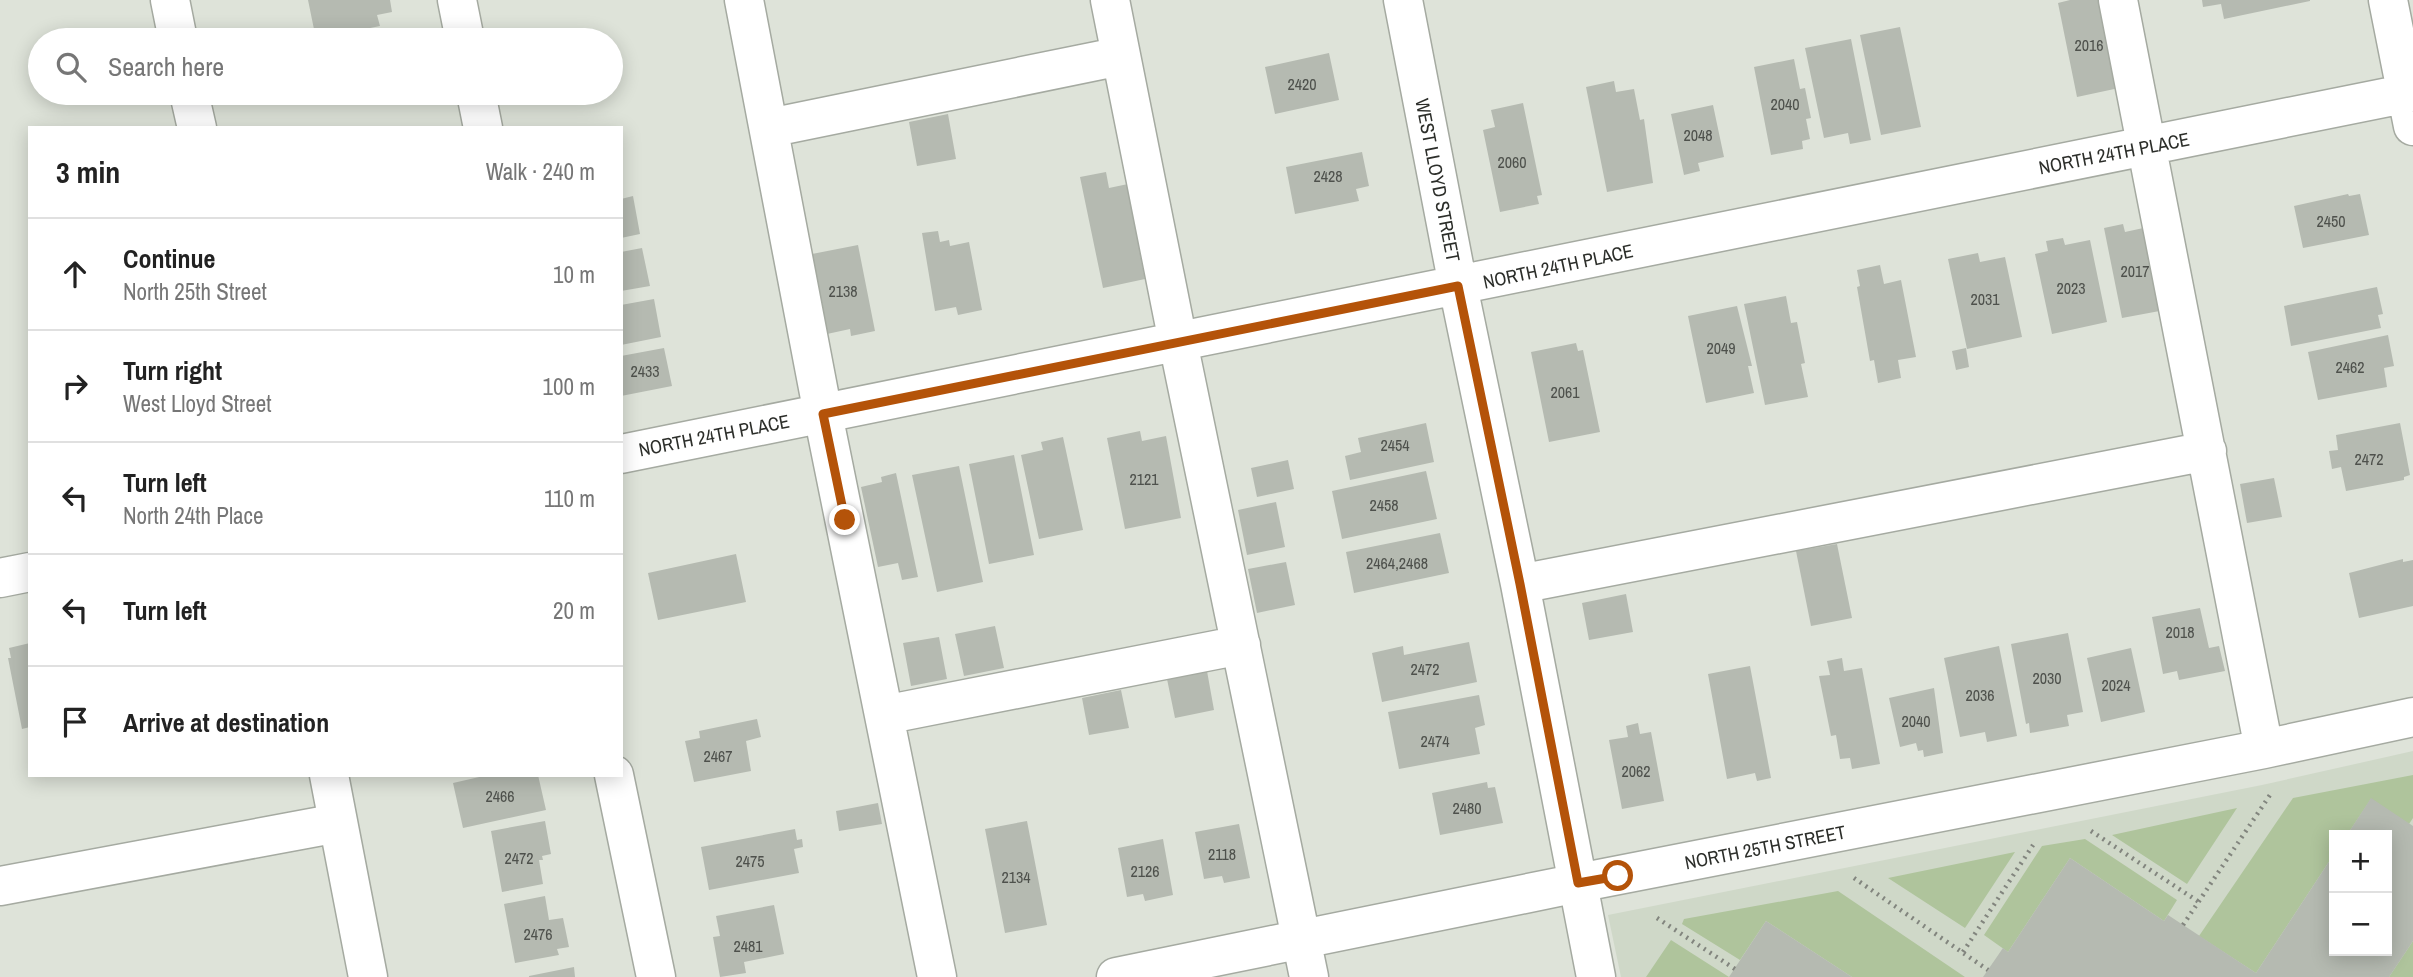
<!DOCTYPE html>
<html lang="en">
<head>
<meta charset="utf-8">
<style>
	body { margin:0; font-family:"Archivo Narrow",sans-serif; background:#f2f2f2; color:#222 }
	.controls { position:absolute; right:21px; bottom:21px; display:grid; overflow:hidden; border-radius:0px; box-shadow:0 4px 18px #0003 }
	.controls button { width:63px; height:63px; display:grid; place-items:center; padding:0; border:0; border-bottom:2px solid #e0e0e0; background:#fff; color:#222; font:35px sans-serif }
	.stop { position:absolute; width:21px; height:21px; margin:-16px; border:5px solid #b45309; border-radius:50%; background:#fff }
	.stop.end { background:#b45309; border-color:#fff; box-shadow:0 2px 7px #0008 }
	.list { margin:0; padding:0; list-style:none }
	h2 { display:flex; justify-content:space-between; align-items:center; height:91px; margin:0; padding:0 28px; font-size:30px }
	h2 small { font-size:23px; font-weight:400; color:#767676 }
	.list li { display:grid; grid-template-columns:46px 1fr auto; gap:21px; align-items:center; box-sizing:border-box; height:112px; padding:0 28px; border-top:2px solid #e0e0e0 }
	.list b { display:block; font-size:26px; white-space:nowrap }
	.list p { margin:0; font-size:23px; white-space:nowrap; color:#767676 }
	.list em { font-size:23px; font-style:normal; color:#767676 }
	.icon { flex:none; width:38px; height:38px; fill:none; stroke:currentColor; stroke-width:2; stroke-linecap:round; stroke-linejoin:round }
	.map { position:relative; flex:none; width:2413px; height:977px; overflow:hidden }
	.search { position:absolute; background:#fff; box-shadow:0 4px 18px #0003; left:28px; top:28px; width:595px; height:77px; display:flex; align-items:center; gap:18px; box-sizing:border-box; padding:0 24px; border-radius:38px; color:#767676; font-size:26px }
	.panel { position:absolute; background:#fff; box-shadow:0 4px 18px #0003; left:28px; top:126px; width:595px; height:651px; border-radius:0px }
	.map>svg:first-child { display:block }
</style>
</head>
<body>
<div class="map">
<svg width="2413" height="977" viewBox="0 0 2413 977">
	<rect width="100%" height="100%" fill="#dee3d9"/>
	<!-- built -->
	<path fill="#cfd8c8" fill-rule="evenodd" d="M2413,751V977H1621L1608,915L2262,785ZM2334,835H2387V951H2334Z"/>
	<!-- green -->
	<path fill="#afc49c" d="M2413,775V818L2409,824L2371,799L2347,835H2334V854L2256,973L2199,936L2293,798Z
		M2237,808L2187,884L2112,835Z
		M2085,839L2177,900L2164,921L2070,858L2008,952L1984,935L2042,846Z
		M2015,852L1965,928L1888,878Z
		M1838,891L1965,977H1852L1766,921L1740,960L1682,924L1684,919Z
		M1671,940L1729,977H1646Z
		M2413,941V977H2389Z"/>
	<!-- building -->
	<path fill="#b5bab1" d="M308,0H390L392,12L377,15L380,26L316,39Z
		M2070,0H2102L2119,88L2077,97L2058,3Z
		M2202,0H2310V1L2224,19L2221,4L2203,7Z
		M1900,27L1921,127L1881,135L1860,35Z
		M1851,39L1871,140L1850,144L1848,133L1824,138L1805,48Z
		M1329,53L1339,100L1275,114L1265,67Z
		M1794,59L1800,89L1805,88L1811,118L1806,119L1810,139L1802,141L1803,149L1771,155L1754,67Z
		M1614,81L1616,92L1634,89L1640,120L1644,119L1653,183L1607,192L1586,87Z
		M1523,103L1542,195L1537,196L1539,204L1500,212L1483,130L1495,127L1491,110Z
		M1713,105L1724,157L1698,163L1700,171L1684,175L1671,114Z
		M948,114L956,159L917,166L909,122Z
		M1362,152L1369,186L1356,189L1359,201L1295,214L1286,167Z
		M1106,172L1109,188L1128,184L1143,242L1138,243L1145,279L1103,288L1080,177Z
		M2348,194L2349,196L2360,194L2369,235L2303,248L2294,206Z
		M633,196L640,234L621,238V199Z
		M2123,224L2125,232L2148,227L2165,310L2122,318L2104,228Z
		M938,231L940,242L949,240L950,246L969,242L982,310L958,315L956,307L935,311L922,233Z
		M2063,238L2065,245L2090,240L2107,322L2052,334L2035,254L2048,251L2046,241Z
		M858,245L875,331L851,336L850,329L827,334L812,254Z
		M642,248L650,286L621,291V252Z
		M1978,253L1980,262L2005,257L2022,337L1967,349L1948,259Z
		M1880,265L1884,284L1901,280L1916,357L1898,360L1901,378L1878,383L1874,360L1870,361L1857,287L1860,286L1857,270Z
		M2377,287L2383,314L2378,315L2381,328L2291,346L2284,306Z
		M1786,296L1791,323L1797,322L1805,363L1801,364L1808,397L1765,405L1744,304Z
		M654,299L661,337L621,345V305Z
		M1737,306L1752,366H1748L1754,393L1706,403L1688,316Z
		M2388,335L2394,366L2384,368L2387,387L2318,400L2308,352Z
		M1576,343L1578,351L1583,350L1600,432L1549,442L1531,352Z
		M664,348L672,386L621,396V356Z
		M1966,348L1969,367L1956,370L1952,351Z
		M1426,423L1434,462L1350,480L1345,456L1361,452L1358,438Z
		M2400,423L2410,475L2404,477V480L2346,491L2341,467L2332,469L2329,451L2338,450L2336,435Z
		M1140,431L1142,441L1166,436L1181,518L1125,529L1107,438Z
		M1063,437L1083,530L1039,539L1021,455L1043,450L1041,442Z
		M1014,455L1034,555L989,564L969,464Z
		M1288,460L1294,489L1257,497L1251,468Z
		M959,466L983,582L937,592L912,475Z
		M1426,471L1437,519L1342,539L1332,491Z
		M896,473L918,577L902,580L898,563L878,567L861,487L882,482L881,477Z
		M2274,478L2282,517L2247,523L2240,484Z
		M1276,502L1285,547L1247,555L1238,510Z
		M1440,533L1449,573L1354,593L1346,552Z
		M1837,544L1852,618L1811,626L1796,551Z
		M736,554L746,602L658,620L648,573Z
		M2403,559V562L2413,560V606L2359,618L2349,573Z
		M1286,562L1295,605L1257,613L1248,569Z
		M1626,594L1633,632L1589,640L1582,603Z
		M2200,608L2209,648L2219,646L2225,671L2179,680L2177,671L2163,674L2152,617Z
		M995,626L1004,668L964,676L955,634Z
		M2068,633L2083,712L2067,715L2069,726L2030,733L2029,723L2026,724L2011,644Z
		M939,637L947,679L911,686L903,643Z
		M1469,642L1477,682L1382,702L1372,653L1403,646L1404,655Z
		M30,643V727L22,729L8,658H11L9,648Z
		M1999,646L2017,736L1987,742L1985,732L1960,737L1944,658Z
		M2131,648L2145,712L2101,722L2087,658Z
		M1842,658L1844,671L1862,668L1880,764L1852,769L1850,758L1840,759L1836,735L1831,736L1819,676L1830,675L1827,661Z
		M1750,666L1771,778L1757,781L1755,773L1727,779L1708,674Z
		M1207,671L1214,710L1175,718L1167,679Z
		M1934,688L1943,753L1924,757L1923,750L1918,751L1916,743L1900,747L1889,698Z
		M1121,690L1129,728L1089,735L1082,698Z
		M1479,695L1485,725L1475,728L1480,754L1399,769L1388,712Z
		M757,719L761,737L746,741L751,771L694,782L685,741L700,738L699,731Z
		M1638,723L1640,734L1651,732L1664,801L1622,809L1609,740L1628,737L1626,726Z
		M488,775H538L546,810L463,828L453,783Z
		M1487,782L1488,788L1495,787L1503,823L1440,835L1432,793Z
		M2371,798L2413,826V941L2389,977H1983L2003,948L2008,952L2070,858L2164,921L2168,915L2256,973L2334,854V951H2387V835H2347Z
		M878,803L882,824L839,831L836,811Z
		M545,821L551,854L542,856L543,860H539L543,884L502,892L491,831Z
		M1027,821L1047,925L1005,933L985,829Z
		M1239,824L1250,878L1224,883L1222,876L1204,879L1195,832Z
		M795,829L797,840L802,839L803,847L794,849L799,873L709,890L701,847Z
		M1163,839L1173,895L1145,901L1143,894L1127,897L1118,848Z
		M545,896L549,920L563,918L569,947L557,949L559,955L515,963L504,904Z
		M774,905L784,954L744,962L746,973L720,977L713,937L720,936L716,916Z
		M1766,921L1852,977H1729Z
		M574,967L575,977H529V976Z"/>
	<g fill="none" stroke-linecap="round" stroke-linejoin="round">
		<!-- minor casing -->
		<g stroke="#a5aaa1" stroke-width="41">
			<path id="minor" d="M170,0L178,40
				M457,0L465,40
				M744,0L823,414L937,977
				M1110,0L1178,342L1309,977
				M1403,0L1458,286L1520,584L1596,977
				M2118,0L2264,749
				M2388,0L2413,126
				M189,93L197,128
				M476,93L483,128
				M769,128L1121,56
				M621,454L2413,92
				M0,578L30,572
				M1520,584L2207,451
				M884,715L1241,645
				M329,775L368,977
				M614,775L656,977
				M0,886L338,823
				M1116,977L1578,883L2264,749L2413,717"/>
		</g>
		<!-- path -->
		<path stroke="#82857e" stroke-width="4.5" stroke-dasharray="2 5" stroke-linecap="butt" d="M2091,831L2199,902
			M1854,878L1988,970
			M1657,918L1735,969
			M2183,925L2270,795
			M1963,952L2035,842"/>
		<!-- minor -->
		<use href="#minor" stroke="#fff" stroke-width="38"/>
	</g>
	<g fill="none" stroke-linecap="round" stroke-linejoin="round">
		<!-- route -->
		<path stroke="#b45309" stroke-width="9" d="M845,520L823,414L1458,286L1520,584L1578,883L1618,876"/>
	</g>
	<g text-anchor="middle" stroke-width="7" stroke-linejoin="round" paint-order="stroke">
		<!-- number labels -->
		<g font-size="16" fill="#4e514c">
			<text x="2089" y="51">2016</text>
			<text x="1302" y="90">2420</text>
			<text x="1785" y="110">2040</text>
			<text x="1698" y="141">2048</text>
			<text x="1512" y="168">2060</text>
			<text x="1328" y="182">2428</text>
			<text x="2331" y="227">2450</text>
			<text x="2135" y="277">2017</text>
			<text x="2071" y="294">2023</text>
			<text x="843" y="297">2138</text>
			<text x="1985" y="305">2031</text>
			<text x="1721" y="354">2049</text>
			<text x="2350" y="373">2462</text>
			<text x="645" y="377">2433</text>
			<text x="1565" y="398">2061</text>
			<text x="1395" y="451">2454</text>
			<text x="2369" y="465">2472</text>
			<text x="1144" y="485">2121</text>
			<text x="1384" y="511">2458</text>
			<text x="1397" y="569">2464,2468</text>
			<text x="2180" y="638">2018</text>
			<text x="1425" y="675">2472</text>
			<text x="2047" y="684">2030</text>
			<text x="2116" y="691">2024</text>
			<text x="1980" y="701">2036</text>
			<text x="1916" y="727">2040</text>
			<text x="1435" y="747">2474</text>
			<text x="718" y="762">2467</text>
			<text x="1636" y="777">2062</text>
			<text x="500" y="802">2466</text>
			<text x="1467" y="814">2480</text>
			<text x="1222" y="860">2118</text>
			<text x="519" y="864">2472</text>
			<text x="750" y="867">2475</text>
			<text x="1145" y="877">2126</text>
			<text x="1016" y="883">2134</text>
			<text x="538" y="940">2476</text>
			<text x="748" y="952">2481</text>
		</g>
		<!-- street labels -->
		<g font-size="19" fill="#2c2e2a" stroke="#fff">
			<text transform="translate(2114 153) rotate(-11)" y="7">NORTH 24TH PLACE</text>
			<text transform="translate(1438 180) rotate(79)" y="7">WEST LLOYD STREET</text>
			<text transform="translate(1558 266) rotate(-12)" y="7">NORTH 24TH PLACE</text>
			<text transform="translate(714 435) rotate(-11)" y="7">NORTH 24TH PLACE</text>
			<text transform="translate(1765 847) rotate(-11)" y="7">NORTH 25TH STREET</text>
		</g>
	</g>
</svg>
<div class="controls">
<button>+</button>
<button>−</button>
</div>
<div class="stop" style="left:1618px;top:876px"></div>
<div class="stop end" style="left:845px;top:520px"></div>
<div class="search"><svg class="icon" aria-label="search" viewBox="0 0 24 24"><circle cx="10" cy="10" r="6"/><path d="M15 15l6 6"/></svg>Search here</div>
<section class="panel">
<h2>3 min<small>Walk · 240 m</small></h2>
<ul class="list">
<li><svg class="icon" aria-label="ahead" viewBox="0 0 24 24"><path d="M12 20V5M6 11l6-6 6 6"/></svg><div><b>Continue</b><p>North 25th Street</p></div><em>10 m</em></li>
<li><svg class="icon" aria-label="right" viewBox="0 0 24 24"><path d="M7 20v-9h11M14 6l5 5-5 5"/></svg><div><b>Turn right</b><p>West Lloyd Street</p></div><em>100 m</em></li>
<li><svg class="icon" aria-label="left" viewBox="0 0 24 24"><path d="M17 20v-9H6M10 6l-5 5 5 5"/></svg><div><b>Turn left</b><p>North 24th Place</p></div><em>110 m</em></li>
<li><svg class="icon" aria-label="left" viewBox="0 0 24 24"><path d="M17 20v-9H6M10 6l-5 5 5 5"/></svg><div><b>Turn left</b></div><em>20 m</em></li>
<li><svg class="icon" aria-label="arrive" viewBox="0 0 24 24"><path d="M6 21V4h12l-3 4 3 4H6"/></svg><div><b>Arrive at destination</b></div></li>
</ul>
</section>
</div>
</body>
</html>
